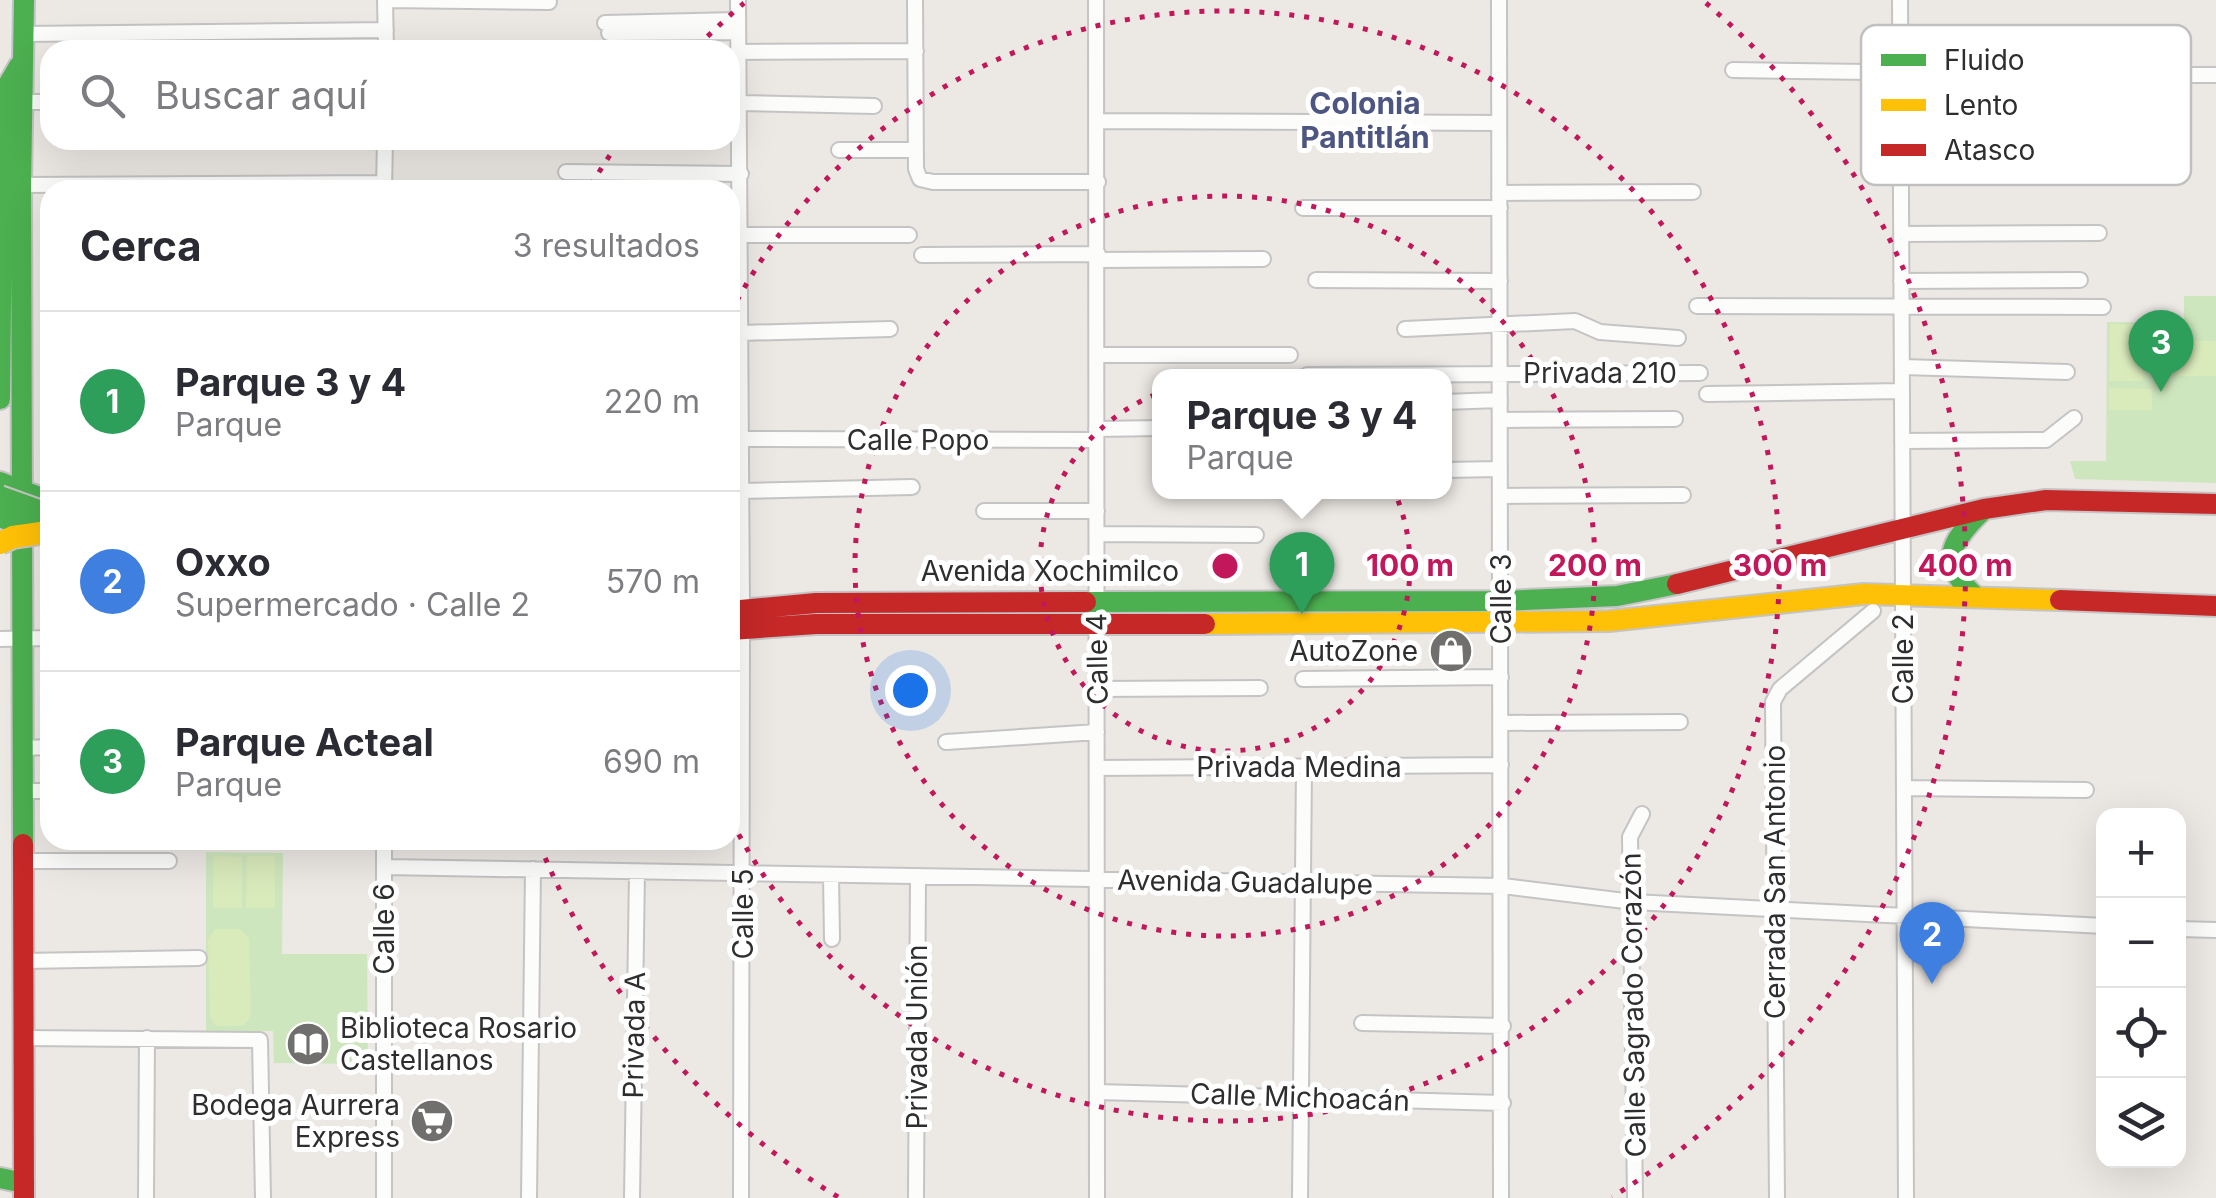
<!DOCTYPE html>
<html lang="es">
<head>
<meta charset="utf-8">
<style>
	body { margin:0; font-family:Inter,sans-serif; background:#f2f2f3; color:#2b2b33 }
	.controls { position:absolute; right:30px; bottom:30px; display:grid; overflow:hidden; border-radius:20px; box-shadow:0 10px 40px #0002 }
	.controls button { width:90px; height:90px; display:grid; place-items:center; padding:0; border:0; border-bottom:2px solid #e1e1e2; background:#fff; color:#2b2b33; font:50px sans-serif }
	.you { position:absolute; left:910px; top:690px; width:35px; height:35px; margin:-25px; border:8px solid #fff; border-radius:50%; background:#1a73e8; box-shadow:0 0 0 15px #1a73e833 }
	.badge { display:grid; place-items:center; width:65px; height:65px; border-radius:50%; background:#db2777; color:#fff; font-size:32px; font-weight:700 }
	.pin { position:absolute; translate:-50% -82px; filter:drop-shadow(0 2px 5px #0008) }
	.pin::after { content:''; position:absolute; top:52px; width:35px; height:30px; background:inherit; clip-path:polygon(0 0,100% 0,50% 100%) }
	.popup { position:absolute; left:1152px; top:369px; width:300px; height:130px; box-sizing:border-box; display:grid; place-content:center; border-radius:20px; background:#fff; filter:drop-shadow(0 2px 8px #0005); font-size:32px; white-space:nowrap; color:#7c7c81 }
	.popup b { font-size:38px; color:#2b2b33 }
	.popup::after { content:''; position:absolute; left:50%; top:100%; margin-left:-20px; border:20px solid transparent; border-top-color:#fff }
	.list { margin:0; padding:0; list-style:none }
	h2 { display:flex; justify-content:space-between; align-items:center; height:130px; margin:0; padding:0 40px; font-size:42px }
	h2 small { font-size:32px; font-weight:400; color:#7c7c81 }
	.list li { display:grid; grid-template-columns:65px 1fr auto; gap:30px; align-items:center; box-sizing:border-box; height:180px; padding:0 40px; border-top:2px solid #e1e1e2 }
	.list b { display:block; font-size:38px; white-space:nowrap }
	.list p { margin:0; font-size:32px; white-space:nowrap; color:#7c7c81 }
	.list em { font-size:32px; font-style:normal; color:#7c7c81 }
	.icon { flex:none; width:55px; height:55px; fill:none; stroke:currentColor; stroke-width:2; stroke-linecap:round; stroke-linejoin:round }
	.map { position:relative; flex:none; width:2216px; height:1198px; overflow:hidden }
	.search { position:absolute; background:#fff; box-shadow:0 10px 40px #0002; left:40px; top:40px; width:700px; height:110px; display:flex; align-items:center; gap:25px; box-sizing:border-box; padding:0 35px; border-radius:30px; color:#7c7c81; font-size:38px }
	.panel { position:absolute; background:#fff; box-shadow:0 10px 40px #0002; left:40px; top:180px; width:700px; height:670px; border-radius:30px }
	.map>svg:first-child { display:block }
</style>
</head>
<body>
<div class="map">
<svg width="2216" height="1198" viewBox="0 0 2216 1198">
	<rect width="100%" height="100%" fill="#ece8e4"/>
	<!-- grass -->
	<path fill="#cee6be" d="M2184,296H2216V483L2075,479L2070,461H2106L2107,322L2184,323Z
		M206,852L283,853L282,954H367L368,1064L274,1063L273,1031L206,1032Z"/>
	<!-- pitch -->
	<path fill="#d9eabb" d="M2110,324L2144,325L2143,381H2109Z
		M2177,341H2216V376H2177Z
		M2109,388L2152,389V410H2109Z
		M213,856L242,857V908H213Z
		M247,856H275V908H246Z
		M215,929H240L249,938L251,1017L242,1026H216L210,1016L208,940Z"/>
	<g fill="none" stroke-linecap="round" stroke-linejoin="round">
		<!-- street casing -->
		<g stroke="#c5c4c5" stroke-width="18">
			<path id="street" d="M385,0L549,2
				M385,0L386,50
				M738,0L742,610
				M915,0L916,169L920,179L933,182H1098
				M1096,0L1097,1198
				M1499,0L1501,1198
				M1900,0L1906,1198
				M605,23L738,20
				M609,33L738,32
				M23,34L386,30
				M738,52L916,51
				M1733,70L2080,75
				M2192,75H2216
				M22,102H50
				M740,103L874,106
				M1098,121L1499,123
				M839,150H916
				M1902,164L2087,168
				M566,172L741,174
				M21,185L384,183
				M384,189L385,140
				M1499,193L1693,192
				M1303,208H1500
				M1901,234L2099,233
				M740,235H909
				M922,255L1098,254
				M1097,260L1263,259
				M1316,280L1500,281
				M1901,281L2080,280
				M1697,306L2103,307
				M1405,329L1575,321L1600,332L1678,338
				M740,333L890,329
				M1097,355H1290
				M1903,367L2067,372
				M1307,375L1700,373
				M1707,394L1902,391
				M1444,402L1500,400
				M1500,420L1675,419
				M1096,429L1160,428
				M740,439L1096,440
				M1902,441L2046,440L2074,418
				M1444,470L1500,469
				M741,491L912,487
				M1500,496L1683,495
				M984,511H1097
				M1097,534L1256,535
				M0,639L50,638
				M1303,679L1501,677
				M1098,689L1260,688
				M1502,723L1680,722
				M946,742L1097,732
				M23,748L50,747
				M1097,768L1501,765
				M1904,788L2086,790
				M23,791H50
				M23,861H169
				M385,867L1503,886L1633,902L2104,926
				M831,876L832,939
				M2178,929L2216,930
				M23,961L199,958
				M1362,1023L1503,1026
				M23,1038L260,1040L263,1198
				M1097,1092L1503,1103
				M146,1198L147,1038
				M384,1198V840
				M529,1198L533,869
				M632,1198L637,872
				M741,1198L742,630
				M916,1198L918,876
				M1300,1198L1304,767
				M1635,1198L1630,837L1642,814
				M1777,1198L1773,702L1780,689L1873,611"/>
		</g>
		<!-- fast casing -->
		<g stroke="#c5c4c5" stroke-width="24">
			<path id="fast" d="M0,399L3,110L8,85L19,66
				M0,482L50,501
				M1976,597C1938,563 1949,543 1982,511
				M1086,602L1501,601L1617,596L1677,584
				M23,844L21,185L24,0
				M0,1178L24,1183"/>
		</g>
		<!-- slow casing -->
		<g stroke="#c5c4c5" stroke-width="24">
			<path id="slow" d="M1205,624L1609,621L1864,594L2060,600"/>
		</g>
		<!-- jam casing -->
		<g stroke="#c5c4c5" stroke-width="24">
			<path id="jam" d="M1677,584L1984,509L2046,500L2216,504
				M2060,600L2216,606
				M730,611L816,603L1086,602
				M730,630L816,624H1205
				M23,844L24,1198"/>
		</g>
		<!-- street -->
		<use href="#street" stroke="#fcfcfb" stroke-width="14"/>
		<!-- fast -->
		<use href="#fast" stroke="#4caf50" stroke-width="20"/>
		<!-- slow -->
		<use href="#slow" stroke="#ffc107" stroke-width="20"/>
		<!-- jam -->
		<use href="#jam" stroke="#c62828" stroke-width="20"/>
		<!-- fast-bridge casing -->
		<g stroke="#c6c5c4" stroke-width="26" stroke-linecap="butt">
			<path id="fast-bridge" d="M0,497L50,515
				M0,516L44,533"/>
		</g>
		<!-- slow-bridge casing -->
		<g stroke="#c6c5c4" stroke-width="26" stroke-linecap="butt">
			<path id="slow-bridge" d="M0,543L13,537L41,533"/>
		</g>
		<!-- fast-bridge -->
		<use href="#fast-bridge" stroke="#4caf50" stroke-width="22"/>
		<!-- slow-bridge -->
		<use href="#slow-bridge" stroke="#ffc107" stroke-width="22"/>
	</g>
	<!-- distance rings -->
	<g fill="none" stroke="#c2185b" stroke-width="5" stroke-dasharray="5 10">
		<circle cx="1225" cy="566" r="185"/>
		<circle cx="1225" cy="566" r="370"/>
		<path d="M730 314A555 555 0 1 1 730 818"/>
		<path d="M838 1197A740 740 0 0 1 539 843M591 185A740 740 0 0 1 619 142M697 47A740 740 0 0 1 744 3M1706 3A740 740 0 0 1 1612 1197"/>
	</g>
	<!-- icons -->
	<defs>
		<g id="shop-disc" transform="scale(2.25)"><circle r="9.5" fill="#706f6e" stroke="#fff"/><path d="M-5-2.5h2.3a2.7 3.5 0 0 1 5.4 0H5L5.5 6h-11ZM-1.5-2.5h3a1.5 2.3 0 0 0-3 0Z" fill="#fff"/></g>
		<g id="library-disc" transform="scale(2.25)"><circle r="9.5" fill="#706f6e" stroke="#fff"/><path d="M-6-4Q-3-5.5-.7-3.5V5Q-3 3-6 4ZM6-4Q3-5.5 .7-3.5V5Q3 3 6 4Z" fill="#fff"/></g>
		<g id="supermarket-disc" transform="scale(2.25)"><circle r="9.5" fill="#706f6e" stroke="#fff"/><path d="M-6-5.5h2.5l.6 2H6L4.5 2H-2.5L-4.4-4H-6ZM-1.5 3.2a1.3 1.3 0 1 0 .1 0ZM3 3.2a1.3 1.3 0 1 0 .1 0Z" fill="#fff"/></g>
	</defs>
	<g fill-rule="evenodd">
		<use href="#shop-disc" x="1451" y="651"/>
		<use href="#library-disc" x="308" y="1044"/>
		<use href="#supermarket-disc" x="432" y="1121"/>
	</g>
	<g text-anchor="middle" stroke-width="10" stroke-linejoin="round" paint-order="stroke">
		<!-- street labels -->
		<g font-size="28" fill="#2e2e2e" stroke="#fff">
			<text x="1600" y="383">Privada 210</text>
			<text x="918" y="450">Calle Popo</text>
			<text x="1050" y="581">Avenida Xochimilco</text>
			<text transform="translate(1501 599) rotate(-90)" y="10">Calle 3</text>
			<text transform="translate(1097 659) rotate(-91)" y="10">Calle 4</text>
			<text transform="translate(1903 659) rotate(-90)" y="10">Calle 2</text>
			<text x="1299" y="777">Privada Medina</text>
			<text transform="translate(1245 882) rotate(1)" y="10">Avenida Guadalupe</text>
			<text transform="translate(1775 882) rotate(-90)" y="10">Cerrada San Antonio</text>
			<text transform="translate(743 914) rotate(-90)" y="10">Calle 5</text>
			<text transform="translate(384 929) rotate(-90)" y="10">Calle 6</text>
			<text transform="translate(1633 1005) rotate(-91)" y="10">Calle Sagrado Corazón</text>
			<text transform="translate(634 1035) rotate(-89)" y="10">Privada A</text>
			<text transform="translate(917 1037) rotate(-90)" y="10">Privada Unión</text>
			<text transform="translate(1300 1097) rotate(2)" y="10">Calle Michoacán</text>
		</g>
		<!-- poi labels -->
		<g font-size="28" fill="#2e2e2e" stroke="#fff" text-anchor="end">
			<text x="1418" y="661">AutoZone</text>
			<text x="340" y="1038" text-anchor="start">Biblioteca Rosario<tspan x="340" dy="32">Castellanos</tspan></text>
			<text x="400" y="1115">Bodega Aurrera<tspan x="400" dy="32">Express</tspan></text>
		</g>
		<!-- neighbourhood labels -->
		<g font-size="30" font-weight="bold" fill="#4d5680" stroke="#fff">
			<text x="1365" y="114">Colonia<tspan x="1365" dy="34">Pantitlán</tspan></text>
		</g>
	</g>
	<!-- legend -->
	<rect x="1861" y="25" width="330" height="160" rx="15" fill="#fff" stroke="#c0c0c0" stroke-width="2.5"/>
	<rect x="1881" y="54" width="45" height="12" fill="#4caf50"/>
	<rect x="1881" y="99" width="45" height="12" fill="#ffc107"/>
	<rect x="1881" y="144" width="45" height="12" fill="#c62828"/>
	<g font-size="28" fill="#2e2e2e">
		<text x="1944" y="70">Fluido</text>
		<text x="1944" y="115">Lento</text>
		<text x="1944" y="160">Atasco</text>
	</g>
	<circle cx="1225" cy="566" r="15" fill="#c2185b" stroke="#fff" stroke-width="5"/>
	<g font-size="30" text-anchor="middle" font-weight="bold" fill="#c2185b" stroke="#fff" stroke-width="10" stroke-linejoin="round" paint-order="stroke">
		<text x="1410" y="576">100 m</text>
		<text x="1595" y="576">200 m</text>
		<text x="1780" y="576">300 m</text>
		<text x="1965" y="576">400 m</text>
	</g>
</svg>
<div class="controls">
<button>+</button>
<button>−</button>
<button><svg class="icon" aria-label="locate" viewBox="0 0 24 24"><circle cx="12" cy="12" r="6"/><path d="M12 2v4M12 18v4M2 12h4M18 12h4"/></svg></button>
<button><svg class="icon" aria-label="layers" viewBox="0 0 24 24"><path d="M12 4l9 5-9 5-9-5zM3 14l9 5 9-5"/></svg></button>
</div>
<div class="you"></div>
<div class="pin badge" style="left:1302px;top:614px;background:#2e9e5b">1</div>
<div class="popup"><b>Parque 3 y 4</b>Parque</div>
<div class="pin badge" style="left:1932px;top:984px;background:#3f7fe0">2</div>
<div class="pin badge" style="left:2161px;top:392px;background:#2e9e5b">3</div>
<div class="search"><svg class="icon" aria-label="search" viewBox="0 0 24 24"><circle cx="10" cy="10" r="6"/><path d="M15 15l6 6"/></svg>Buscar aquí</div>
<section class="panel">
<h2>Cerca<small>3 resultados</small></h2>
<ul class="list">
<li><span class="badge" style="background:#2e9e5b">1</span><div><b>Parque 3 y 4</b><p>Parque</p></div><em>220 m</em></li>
<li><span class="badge" style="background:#3f7fe0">2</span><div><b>Oxxo</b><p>Supermercado · Calle 2</p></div><em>570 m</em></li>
<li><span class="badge" style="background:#2e9e5b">3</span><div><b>Parque Acteal</b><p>Parque</p></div><em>690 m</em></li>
</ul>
</section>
</div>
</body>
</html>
